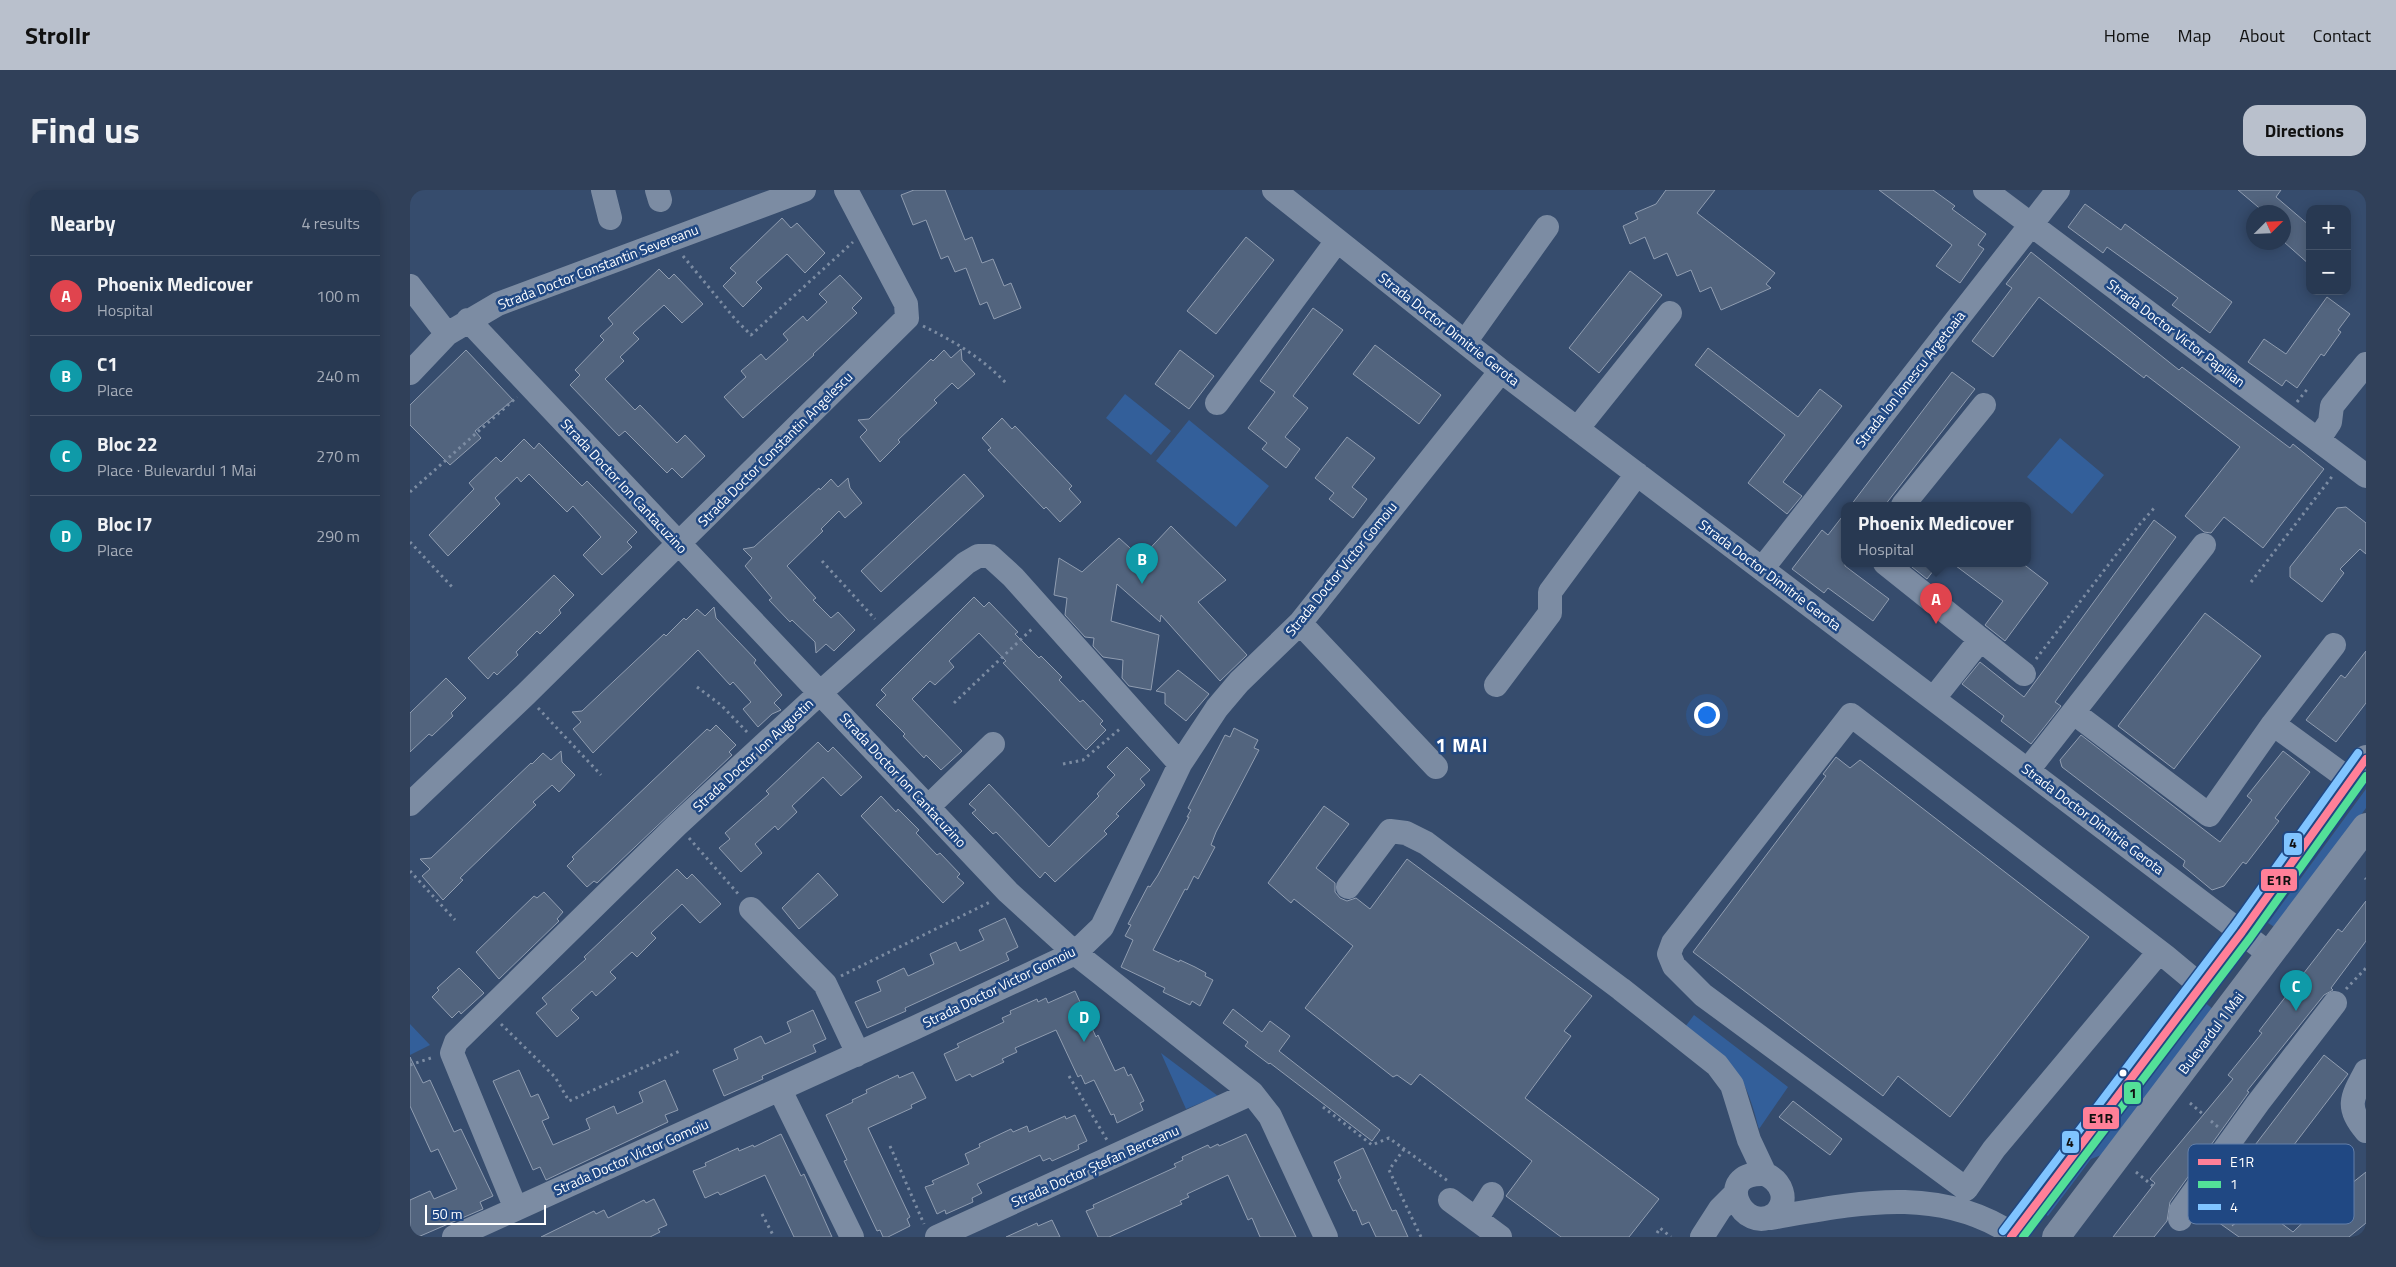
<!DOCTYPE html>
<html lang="en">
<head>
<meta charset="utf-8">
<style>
	body { margin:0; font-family:"Titillium Web",sans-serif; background:#304059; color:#f1f3f6 }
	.controls { position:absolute; right:15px; top:15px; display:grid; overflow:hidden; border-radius:10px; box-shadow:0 2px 12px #0003 }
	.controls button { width:45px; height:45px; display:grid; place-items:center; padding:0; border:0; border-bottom:1px solid #445369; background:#283952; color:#f1f3f6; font:25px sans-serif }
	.compass { position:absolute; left:1836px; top:15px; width:45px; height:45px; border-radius:50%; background:#283952; box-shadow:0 2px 12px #0003; rotate:66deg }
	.scale { position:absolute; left:15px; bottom:12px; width:121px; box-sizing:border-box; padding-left:5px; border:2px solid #fff; border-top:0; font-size:14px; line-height:18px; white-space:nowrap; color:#fff; -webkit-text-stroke:4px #204883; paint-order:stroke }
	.you { position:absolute; left:1296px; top:524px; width:18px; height:18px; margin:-12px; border:4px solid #fff; border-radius:50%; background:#1a73e8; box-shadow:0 0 0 8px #1a73e833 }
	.badge { display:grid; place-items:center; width:32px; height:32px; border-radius:50%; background:#b9c0cc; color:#fff; font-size:16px; font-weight:700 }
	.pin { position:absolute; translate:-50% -41px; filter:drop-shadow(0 1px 2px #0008) }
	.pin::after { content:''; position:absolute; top:26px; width:18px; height:15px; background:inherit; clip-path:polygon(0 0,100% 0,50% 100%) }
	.popup { position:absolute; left:1431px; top:312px; width:190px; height:65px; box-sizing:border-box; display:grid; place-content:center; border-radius:10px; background:#283952; filter:drop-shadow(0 1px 4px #0005); font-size:16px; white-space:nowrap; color:#a5acb8 }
	.popup b { font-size:19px; color:#f1f3f6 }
	.popup::after { content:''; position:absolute; left:50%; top:100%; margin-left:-10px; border:10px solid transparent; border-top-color:#283952 }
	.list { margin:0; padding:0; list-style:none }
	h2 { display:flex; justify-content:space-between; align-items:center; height:65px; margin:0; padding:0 20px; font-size:21px }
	h2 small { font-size:16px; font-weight:400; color:#a5acb8 }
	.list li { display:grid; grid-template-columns:32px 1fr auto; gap:15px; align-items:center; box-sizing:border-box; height:80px; padding:0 20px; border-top:1px solid #445369 }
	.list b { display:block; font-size:19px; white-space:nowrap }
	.list p { margin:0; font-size:16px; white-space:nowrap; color:#a5acb8 }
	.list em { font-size:16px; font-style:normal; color:#a5acb8 }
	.map { position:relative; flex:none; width:1956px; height:1047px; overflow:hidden; border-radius:15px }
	header { display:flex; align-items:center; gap:30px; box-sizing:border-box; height:70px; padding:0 25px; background:#b9c0cc; color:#111 }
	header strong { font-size:24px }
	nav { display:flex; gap:28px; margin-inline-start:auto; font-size:18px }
	.intro { display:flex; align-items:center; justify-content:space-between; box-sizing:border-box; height:120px; padding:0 30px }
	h1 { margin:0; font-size:35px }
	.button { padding:12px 22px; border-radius:15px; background:#b9c0cc; color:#111; font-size:18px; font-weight:700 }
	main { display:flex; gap:30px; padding:0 30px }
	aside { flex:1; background:#283952; border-radius:15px; box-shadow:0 2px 12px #0003 }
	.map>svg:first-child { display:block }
</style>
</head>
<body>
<header>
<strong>Strollr</strong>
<nav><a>Home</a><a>Map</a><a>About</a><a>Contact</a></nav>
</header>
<div class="intro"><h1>Find us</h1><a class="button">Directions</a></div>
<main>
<aside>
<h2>Nearby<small>4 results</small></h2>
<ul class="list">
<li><span class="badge" style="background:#e0444e">A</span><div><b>Phoenix Medicover</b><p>Hospital</p></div><em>100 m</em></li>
<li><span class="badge" style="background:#0f9aa8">B</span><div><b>C1</b><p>Place</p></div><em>240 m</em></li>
<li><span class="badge" style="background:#0f9aa8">C</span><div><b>Bloc 22</b><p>Place · Bulevardul 1 Mai</p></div><em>270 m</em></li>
<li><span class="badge" style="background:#0f9aa8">D</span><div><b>Bloc I7</b><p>Place</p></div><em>290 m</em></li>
</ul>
</aside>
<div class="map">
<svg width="1956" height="1047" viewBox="0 0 1956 1047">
	<rect width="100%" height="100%" fill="#364c6d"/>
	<!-- green -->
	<path fill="#335f9a" d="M715,204L761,241L741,265L696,228Z
		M779,230L859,296L826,337L746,271Z
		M1650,248L1694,285L1662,324L1617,287Z
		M1956,599V618L1868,739L1858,733Z
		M1793,811L1804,820L1694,964L1681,969L1638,1026L1634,1023Z
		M1284,825L1378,897L1349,939C1334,879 1323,873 1275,837Z
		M0,834L20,855L0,865Z
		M751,863L808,906L776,919Z"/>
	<!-- building -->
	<path fill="#52647e" stroke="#909db1" d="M504,0H535L555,50L562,47L572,73L583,69L594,96L601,93L611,118L584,129L577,112L570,115L556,78L545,82L538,66L531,69L516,30L503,35L491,5Z
		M1256,0H1305L1287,23L1365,83L1356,94L1361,98L1311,120L1301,97L1290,102L1281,80L1267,86L1257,63L1244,69L1235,47L1220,54L1213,36L1228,29L1225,23L1246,14Z
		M1469,0H1523L1545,16L1542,19L1576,44L1568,55L1574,59L1550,93L1526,76L1542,55Z
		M1828,0H1871L1866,7L1900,36V75L1874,52V22H1854Z
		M1675,14L1711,40L1715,34L1822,112L1800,143L1762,115L1768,108L1697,57L1693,63L1658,37Z
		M372,28L381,38L387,33L415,63L395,83L377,64L346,92L352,98L333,117L313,96L326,83L320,78Z
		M836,47L864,70L806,144L777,121Z
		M1621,62L1769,180L1772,177L1880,258L1883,254L1914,279L1853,358L1814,327L1801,343L1794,342L1775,326L1830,257L1736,185L1734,188L1629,107L1583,167L1562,151L1602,98L1596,94Z
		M249,79L259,89L264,84L293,114L272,133L254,115L223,143L229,149L210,167L214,171L195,189L225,220L230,215L267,253L275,245L295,266L272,288L262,278L257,283L215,241L209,246L160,195L170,185L165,180L194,150L190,146L203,134L198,128Z
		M1220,81L1252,105L1189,183L1159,158Z
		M430,85L452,108L442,118L447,123L403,164L404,165L333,228L314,207L336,187L331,181L351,164L356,170L378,150L373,144L393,126L397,131L417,112L409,104Z
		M1917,107L1940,124L1928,140L1931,142L1914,166L1911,164L1887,198L1876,190L1872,196L1838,172L1854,149L1876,164Z
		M903,118L933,140L883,206L898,218L875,247L890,259L876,278L852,259L857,253L838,238L865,202L850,191Z
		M965,155L1031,205L1009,234L943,184Z
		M1298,158L1388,227L1410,199L1432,216L1373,292L1392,306L1377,324L1338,293L1375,245L1285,175Z
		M551,159L552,170L565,184L548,199L542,193L524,210L527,213L488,250L490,252L470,272L450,247L457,240L448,230L459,229L521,169L523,171L534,160L541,168Z
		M56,160L103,210L65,241L71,248L40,275L0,235V215Z
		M770,160L804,186L779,219L745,194Z
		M1542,182L1565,199L1475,315H1441Z
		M592,228L602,239L605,236L662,296L659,299L671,312L650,332L636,317L634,319L578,260L581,258L572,248Z
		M937,247L965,268L942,297L957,309L943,328L919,309L924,303L905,288Z
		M114,249L124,259L129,253L172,296L177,291L227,342L217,352L222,357L192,385L173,365L191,347L163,316L157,322L119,284L111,292L107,287L85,308L90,314L38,366L19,345L64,299L59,293L86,267L91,272Z
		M554,284L574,306L471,402L451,381Z
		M438,288L440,298L452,313L435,328L429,321L411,339L413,341L377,376L406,408L403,410L421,428L428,422L445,440L424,461L416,454L406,463L405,452L382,430L380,432L359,410L362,408L335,376L342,368L333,359L344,357L409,298L410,300L421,289L428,297Z
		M1936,317L1956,333V364L1950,359L1930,379L1934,383L1912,412L1880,387V377L1927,318Z
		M1435,323V376L1479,409L1463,431L1418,398L1414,403L1382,379L1412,340L1418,345Z
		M1744,330L1766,347L1645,512L1651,516L1621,554L1591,531L1594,526L1552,494L1570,472L1614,507Z
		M761,336L816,390L788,412L837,465L810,491L751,425L750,432L707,394L701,431L749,445L741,500L719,496L712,488L713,470L693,467L683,456L684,448L675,447L655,425L657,408L644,405L649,368L672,382L709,348L731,368Z
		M1497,373H1529L1517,389Z
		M1542,373H1612L1638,393L1595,451L1575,435L1593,411Z
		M144,385L164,405L149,420L151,423L130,444L127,441L106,462L108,465L87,485L84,482L78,489L58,468Z
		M564,407L574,417L579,412L608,442L605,444L629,468L631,466L652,487L649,490L670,512L673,510L693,531L690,534L696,540L676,560L593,473L596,471L569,443L539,471L544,477L525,495L520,491L502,509L552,561L531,580L516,565L514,568L493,546L495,544L466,515L476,505L471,500Z
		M304,417L306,428L346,470L344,473L372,505L364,513L371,520L362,524L348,537L333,519L341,512L323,492L320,495L288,460L183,563L163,539L171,532L162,522L172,521L254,444L256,446L274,428L276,430L287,419L295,426Z
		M1795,423L1851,466L1764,579L1708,536Z
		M1956,461V513L1926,552L1896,530L1931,485L1935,488Z
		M768,480L799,504L776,531L755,514V503L746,501Z
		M36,488L56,508L41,523L43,526L22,546L19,544L0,562V523Z
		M306,535L326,555L319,562L322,565L187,693L184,691L177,697L157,676L164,669L162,667L297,539L300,541Z
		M824,538L848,550L844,558L849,560L806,642L801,655L805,657L788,689L784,686L777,700L775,699L743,760L769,772L770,770L785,777L796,783L795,786L803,790L790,816L782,811L780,815L753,802L755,798L711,777L723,750L715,746L721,735L718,734L738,696L740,697L748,685L779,627H777L781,620L778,618L815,545L820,547Z
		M1671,545L1810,652L1842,610L1837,606L1873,561L1900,582L1865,628L1869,631L1836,674L1833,672L1814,696L1802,700L1773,676L1775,671L1652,577L1650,570Z
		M408,552L418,562L423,557L452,587L431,606L413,587L382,616L387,622L368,640L365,636L345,654L352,663L331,682L309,658L320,649L315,643L359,604L356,601Z
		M717,557L740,580L730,589L735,595L706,624L709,626L694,641L697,644L645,692L635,682L630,688L586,642L583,644L562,623L566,620L559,614L579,594L639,657L689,606L687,604L705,585L697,577Z
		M151,561L152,572L165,585L149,602L142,595L123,612L126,615L50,688L53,690L33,710L12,686L20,679L10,669L21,668L121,573L122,574L133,563L141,570Z
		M1426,567L1440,578L1450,570L1679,747L1540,927L1488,886L1473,906L1283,762L1416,586L1413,584Z
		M471,606L486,622L488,619L509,640L506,643L527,665L530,663L550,684L547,687L554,693L533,713L451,626Z
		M914,616L939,634L906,678L925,693V702L930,708L937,711L946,708L960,719L997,669L1182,806L1154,841L1161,846L1115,908L1249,1009L1219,1047H1151L1096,1006L1122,971L1010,884L1001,895L987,885L983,887L895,818L943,756L884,709L881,713L858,693Z
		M267,679L277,689L282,684L311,714L290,733L272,714L241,743L246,748L227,767L222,762L200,782L206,788L186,806L182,801L161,820L169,828L147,847L126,823L137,814L132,808L176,769L174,767Z
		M408,683L428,705L389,739L372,718Z
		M134,702L153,722L147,729L149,731L89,789L66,762L124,706L127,708Z
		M1956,711V751L1921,798L1923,800L1914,805L1837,901L1839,902L1760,1012L1757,1031L1744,1047H1703L1745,993L1740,989L1823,889L1818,885L1852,843L1849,841L1928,739L1932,742Z
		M595,728L608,757L596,763L599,770L495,818L496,821L457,838L445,812L471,801L467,791L494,778L498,786L524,774L520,764L546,752L550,761L574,750L569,740Z
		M49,778L74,803L51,824L49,821L42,828L22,807L29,800L27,798Z
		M665,801L686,847L688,845L705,881L714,877L718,886L721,884L734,911L730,913L733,920L707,933L704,924L701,925L684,890L675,894L671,885L668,887L646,840L605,858L607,862L592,869L594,872L562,887L560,884L546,891L534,864L549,857L547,854L594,832L592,828L601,824L600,821L627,809L628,812L636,808L638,813Z
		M823,819L852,842L860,831L880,846L869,861L970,940L962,951L860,873L859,874L835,856L838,852L813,833Z
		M403,820L416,849L403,855L406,862L352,886L353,889L314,906L303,880L328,869L324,859L351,846L355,854L381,842L377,832Z
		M1914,865L1938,884L1822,1036L1848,1016L1883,1042L1912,1014L1889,985L1913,966L1937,997L1956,982V1033L1939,1047H1829L1791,1020L1813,990L1824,998L1849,966L1842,959Z
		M0,867L13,893L20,890L44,942L51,939L83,1006L70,1012L73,1019L8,1047H0V1010L20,1001L24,1009L47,999L28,959L21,962L0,916Z
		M109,880L121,907L128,904L139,928L132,931L143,955L180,939L176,929L204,916L207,924L233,912L229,902L255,890L268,920L255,925L258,932L136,990L130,977L123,980L83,891Z
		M503,882L516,908L501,915L502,918L458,938L500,1027L497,1029L500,1036L478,1047H473L470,1040L467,1041L434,971L437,970L416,925L443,912L442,910L457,903L456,900L488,885L489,888Z
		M1383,911L1432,949L1420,965L1369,927Z
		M665,925L677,951L668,955L669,959L642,971L640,968L633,971L630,965L567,994L572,1003L562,1008L563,1012L536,1024L535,1020L527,1024L515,997L524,994L522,991L559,974L555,964L570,957L569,954L601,939L603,942L617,936L619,942L655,926L656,929Z
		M371,944L391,986L394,984L422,1047H384L355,985L310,1005L308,1002L295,1008L283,981L296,976L295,973L328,958L329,961L343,955L344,957Z
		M836,944L886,1047H850L842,1028L838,1030L818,985L777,1004L779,1007L770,1011L772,1014L699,1047H688L676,1021L684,1018L683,1015L766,977L764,974L773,970L772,967L798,955L800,958L808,954L809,956Z
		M953,958L982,1021L986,1020L998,1047H966L959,1032L952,1035L946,1020L943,1021L928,990L931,988L924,972Z
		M244,1009L257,1035L248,1039L250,1042L240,1047H131L184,1021L186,1024L194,1020L198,1028L234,1010L236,1013Z
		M642,1030L650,1047H596L627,1033L628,1036Z"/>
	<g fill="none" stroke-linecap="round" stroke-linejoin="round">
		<!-- path -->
		<path stroke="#7c8ca3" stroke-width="3" stroke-dasharray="2.5 4" stroke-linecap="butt" d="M273,66L325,129L341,145L443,52
			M513,136C544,151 572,168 596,193
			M1887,212L1899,197
			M0,302L107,207
			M0,352L44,399
			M412,371L465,429
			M1841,392L1924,284
			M1626,469L1729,335L1746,316
			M287,497L311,515L338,543
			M544,513L624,437
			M128,518L191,585
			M653,574L673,570L711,538
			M279,648L330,706
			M0,681L45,730
			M1955,688L1956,689
			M431,786L582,711
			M1936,799L1956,778
			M91,834L145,887L159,911L270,861
			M0,875L24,867
			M659,886L697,950
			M1780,913L1794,925
			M913,917L962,955L979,948L1038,991
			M1801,931L1808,937
			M480,956L514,1034
			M994,959L979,980L1011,1047
			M1726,982L1743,996
			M352,1024L364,1047
			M1247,1043L1250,1038L1261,1047"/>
		<!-- minor -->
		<path stroke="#7c8ca3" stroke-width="24" d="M193,0L200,28
			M247,0L250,10
			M864,0L1091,181L1861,765
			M1575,0L1956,286
			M0,96L37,144
			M58,130L598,702L665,763L842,903L860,926L916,1047
			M1055,152L1137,37
			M0,183L37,144L88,114L394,0
			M807,213L927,51
			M1167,239L1260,123
			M1908,250L1920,232L1922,216L1956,174
			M1493,315L1574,215
			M1475,373L1614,484
			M1352,379L1648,0
			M890,433L1026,577
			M1086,495L1140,423V402L1227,284
			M1524,508L1570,450
			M1664,523L1799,625L1863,534L1924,455
			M1863,534L1940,590
			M1618,580L1794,355
			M0,614L115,505L497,128L496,114L436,0
			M518,617L583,554
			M938,697L980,641L996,643L1016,653L1211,799L1307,875L1322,895L1339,950L1355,984C1371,991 1380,1010 1365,1024C1333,1047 1301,981 1355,984
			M341,719L415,794L443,853L446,865
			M1755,766L1441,525L1263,753L1259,764L1264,776L1293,805L1556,999L1584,959L1744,768L1755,766L1791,796
			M1956,881C1942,907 1935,917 1956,941
			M370,900L442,1047
			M1040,1010L1090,1047
			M106,1019L42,863L46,852L267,635L411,502L556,373L568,366H580L603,387L770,574
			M1361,1028C1447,1013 1530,994 1607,1047
			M1066,1029L1082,1004
			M1770,1029L1771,1020L1848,913L1925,813
			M44,1047L502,839L665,763L692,737L770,574L807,518L829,492L890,433L1091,181
			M527,1047L842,903
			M1292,1047L1310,1019L1326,1003"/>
		<!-- major -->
		<path stroke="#7b8aa0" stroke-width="28" d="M1601,1047L1660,967L1832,742L1956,569
			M1646,1047L1956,637"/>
		<!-- bus-1 casing -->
		<g stroke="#204883" stroke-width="11">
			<path id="bus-1" d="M1601,1047L1832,742L1956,569"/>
		</g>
		<!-- bus-2 casing -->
		<g stroke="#204883" stroke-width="11">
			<path id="bus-2" d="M1613,1047L1840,748L1956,586"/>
		</g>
		<!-- bus-3 casing -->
		<g stroke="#204883" stroke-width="11">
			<path id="bus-3" d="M1593,1041L1824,736L1948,563"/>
		</g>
		<!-- bus-1 -->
		<use href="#bus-1" stroke="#ff8098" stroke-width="8"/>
		<!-- bus-2 -->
		<use href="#bus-2" stroke="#53e098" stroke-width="8"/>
		<!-- bus-3 -->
		<use href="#bus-3" stroke="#80c4ff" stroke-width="8"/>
	</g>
	<!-- markers -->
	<circle fill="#fff" stroke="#204883" stroke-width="2" cx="1713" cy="883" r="4.5"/>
	<g text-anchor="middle" stroke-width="5" stroke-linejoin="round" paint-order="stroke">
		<!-- street labels -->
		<g font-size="14" fill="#fff" stroke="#204883">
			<text transform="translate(188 77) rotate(-21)" y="5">Strada Doctor Constantin Severeanu</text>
			<text transform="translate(1039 139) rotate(38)" y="5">Strada Doctor Dimitrie Gerota</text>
			<text transform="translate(1766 143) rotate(37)" y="5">Strada Doctor Victor Papilian</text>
			<text transform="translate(1500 189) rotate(-52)" y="5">Strada Ion Ionescu Argetoaia</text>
			<text transform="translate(365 259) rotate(-45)" y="5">Strada Doctor Constantin Angelescu</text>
			<text transform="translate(214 296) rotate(47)" y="5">Strada Doctor Ion Cantacuzino</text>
			<text transform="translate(931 379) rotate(-51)" y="5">Strada Doctor Victor Gomoiu</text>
			<text transform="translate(1360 385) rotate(37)" y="5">Strada Doctor Dimitrie Gerota</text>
			<text transform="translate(343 565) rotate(-43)" y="5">Strada Doctor Ion Augustin</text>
			<text transform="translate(493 590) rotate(47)" y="5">Strada Doctor Ion Cantacuzino</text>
			<text transform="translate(1683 629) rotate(37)" y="5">Strada Doctor Dimitrie Gerota</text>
			<text transform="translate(589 797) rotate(-26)" y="5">Strada Doctor Victor Gomoiu</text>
			<text transform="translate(1801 843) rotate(-53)" y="5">Bulevardul 1 Mai</text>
			<text transform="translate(221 967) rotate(-24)" y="5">Strada Doctor Victor Gomoiu</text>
			<text transform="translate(685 976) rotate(-24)" y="5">Strada Doctor Ștefan Berceanu</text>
		</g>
		<!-- district labels -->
		<g font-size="19" font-weight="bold" letter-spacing="1" fill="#fff" stroke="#204883">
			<text x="1052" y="562">1 MAI</text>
		</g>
	</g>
	<!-- legend -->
	<rect x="1778" y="954" width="166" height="80" rx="8" fill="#204883" stroke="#637fa8" stroke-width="1"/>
	<rect x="1788" y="969" width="23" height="6" fill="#ff8098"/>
	<rect x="1788" y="991" width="23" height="7" fill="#53e098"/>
	<rect x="1788" y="1014" width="23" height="6" fill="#80c4ff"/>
	<g font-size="14" fill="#fff">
		<text x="1820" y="977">E1R</text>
		<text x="1820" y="999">1</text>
		<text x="1820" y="1022">4</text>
	</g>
	<g stroke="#204883" stroke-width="2">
		<rect x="1873" y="642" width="20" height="24" rx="5" fill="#80c4ff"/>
		<rect x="1850" y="678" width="38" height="24" rx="5" fill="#ff8098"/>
		<rect x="1713" y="891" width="19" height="24" rx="5" fill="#53e098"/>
		<rect x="1672" y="916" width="38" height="24" rx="5" fill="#ff8098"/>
		<rect x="1651" y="940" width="19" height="24" rx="5" fill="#80c4ff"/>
	</g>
	<g font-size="14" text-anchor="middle" font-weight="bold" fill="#111">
		<text x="1883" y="658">4</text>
		<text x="1869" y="695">E1R</text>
		<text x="1723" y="908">1</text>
		<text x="1691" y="933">E1R</text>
		<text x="1660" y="957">4</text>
	</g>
</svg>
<div class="controls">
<button>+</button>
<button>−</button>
</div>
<svg class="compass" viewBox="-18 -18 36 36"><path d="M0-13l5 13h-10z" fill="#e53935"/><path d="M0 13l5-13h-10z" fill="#a5acb8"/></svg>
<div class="scale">50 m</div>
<div class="you"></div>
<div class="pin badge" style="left:1526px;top:434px;background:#e0444e">A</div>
<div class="popup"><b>Phoenix Medicover</b>Hospital</div>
<div class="pin badge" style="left:732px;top:394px;background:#0f9aa8">B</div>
<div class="pin badge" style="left:1886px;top:821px;background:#0f9aa8">C</div>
<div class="pin badge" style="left:674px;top:852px;background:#0f9aa8">D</div>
</div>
</main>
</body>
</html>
